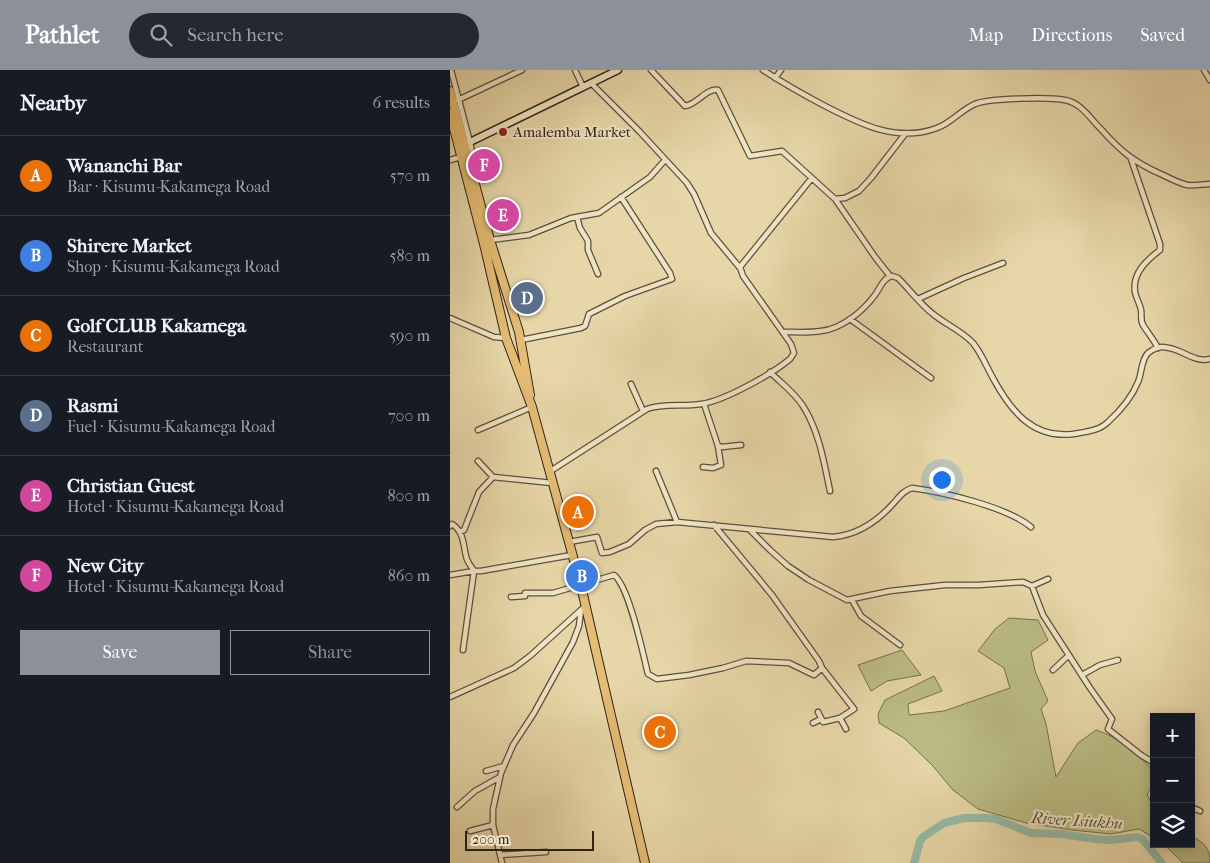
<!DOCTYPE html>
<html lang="en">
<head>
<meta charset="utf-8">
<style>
	body { margin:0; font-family:"IM FELL French Canon",serif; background:#242831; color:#f1f3f6 }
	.controls { position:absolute; right:15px; bottom:15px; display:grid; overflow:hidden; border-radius:0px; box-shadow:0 2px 12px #0003 }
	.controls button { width:45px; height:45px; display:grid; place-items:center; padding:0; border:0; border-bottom:1px solid #363941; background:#171b24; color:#f1f3f6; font:25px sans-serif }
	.scale { position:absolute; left:15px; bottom:12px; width:129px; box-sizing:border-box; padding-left:5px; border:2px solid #2f2318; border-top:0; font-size:14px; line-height:18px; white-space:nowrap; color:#2f2318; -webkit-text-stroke:4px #efe5c6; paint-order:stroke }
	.you { position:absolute; left:491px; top:409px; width:18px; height:18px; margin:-12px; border:4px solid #fff; border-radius:50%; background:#1a73e8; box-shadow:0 0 0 8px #1a73e833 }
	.badge { display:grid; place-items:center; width:32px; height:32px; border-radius:50%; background:#8c9099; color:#fff; font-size:16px; font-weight:700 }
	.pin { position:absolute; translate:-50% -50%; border:2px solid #fff; box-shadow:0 1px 5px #0006 }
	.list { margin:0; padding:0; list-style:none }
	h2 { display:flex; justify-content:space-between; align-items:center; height:65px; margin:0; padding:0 20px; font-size:21px }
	h2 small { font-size:16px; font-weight:400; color:#9ea1a6 }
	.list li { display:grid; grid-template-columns:32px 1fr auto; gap:15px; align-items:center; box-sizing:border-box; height:80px; padding:0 20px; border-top:1px solid #363941 }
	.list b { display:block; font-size:19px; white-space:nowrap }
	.list p { margin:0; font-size:16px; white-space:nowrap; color:#9ea1a6 }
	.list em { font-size:16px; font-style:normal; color:#9ea1a6 }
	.actions { display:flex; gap:10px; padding:15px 20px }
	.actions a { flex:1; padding:11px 0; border:1px solid #8c9099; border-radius:0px; text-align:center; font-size:18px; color:#8c9099 }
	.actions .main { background:#8c9099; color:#fff }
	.icon { flex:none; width:28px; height:28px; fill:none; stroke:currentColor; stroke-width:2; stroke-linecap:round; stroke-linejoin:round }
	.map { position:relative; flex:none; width:760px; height:793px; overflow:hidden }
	header { display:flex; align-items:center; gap:30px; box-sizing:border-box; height:70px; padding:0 25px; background:#8c9099; color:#fff }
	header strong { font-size:24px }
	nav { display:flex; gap:28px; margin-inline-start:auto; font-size:18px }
	.search { width:350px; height:45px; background:#242831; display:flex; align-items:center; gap:12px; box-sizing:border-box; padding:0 18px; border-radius:28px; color:#9ea1a6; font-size:19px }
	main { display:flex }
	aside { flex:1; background:#171b24 }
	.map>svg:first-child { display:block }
</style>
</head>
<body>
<header>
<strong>Pathlet</strong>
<div class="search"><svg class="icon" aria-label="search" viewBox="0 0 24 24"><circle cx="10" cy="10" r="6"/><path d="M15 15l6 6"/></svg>Search here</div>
<nav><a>Map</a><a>Directions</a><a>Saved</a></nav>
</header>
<main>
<aside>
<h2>Nearby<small>6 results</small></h2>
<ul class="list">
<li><span class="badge" style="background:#e8710a">A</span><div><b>Wananchi Bar</b><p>Bar · Kisumu-Kakamega Road</p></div><em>570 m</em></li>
<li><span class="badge" style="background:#3f7fe0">B</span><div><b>Shirere Market</b><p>Shop · Kisumu-Kakamega Road</p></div><em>580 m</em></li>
<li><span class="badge" style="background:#e8710a">C</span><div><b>Golf CLUB Kakamega</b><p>Restaurant</p></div><em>590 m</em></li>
<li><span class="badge" style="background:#5c6f8a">D</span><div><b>Rasmi</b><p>Fuel · Kisumu-Kakamega Road</p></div><em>700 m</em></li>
<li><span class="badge" style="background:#d1479c">E</span><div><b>Christian Guest</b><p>Hotel · Kisumu-Kakamega Road</p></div><em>800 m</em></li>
<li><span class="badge" style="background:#d1479c">F</span><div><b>New City</b><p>Hotel · Kisumu-Kakamega Road</p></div><em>860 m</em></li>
</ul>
<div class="actions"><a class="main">Save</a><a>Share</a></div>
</aside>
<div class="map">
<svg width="760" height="793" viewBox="0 0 760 793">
	<rect width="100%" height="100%" fill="#e7d7a8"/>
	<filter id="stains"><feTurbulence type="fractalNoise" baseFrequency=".004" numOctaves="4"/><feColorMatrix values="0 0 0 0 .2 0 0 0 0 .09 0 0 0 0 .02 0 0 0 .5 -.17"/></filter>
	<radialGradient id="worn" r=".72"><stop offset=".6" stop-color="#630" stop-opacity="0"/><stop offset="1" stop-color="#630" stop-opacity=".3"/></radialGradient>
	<!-- green -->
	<path fill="#bbbd84" stroke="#75704e" d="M559,548L588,550L598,570L581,582L585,601L598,631L591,639L596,654L606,707L628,673L646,660C669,667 688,684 704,702V715L697,724L704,738V768L689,759L661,764L622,760L576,753L528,739L503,720L482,695L454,668L429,653L428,644L435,630L484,606L492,621L458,634L459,645L494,641L560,618L554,598L528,581L545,559Z
		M452,580L471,605L437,611L421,621L408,595Z
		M741,766C754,773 760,777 760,793H733L714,774H741Z"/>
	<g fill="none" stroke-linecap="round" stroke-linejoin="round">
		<!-- river -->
		<path stroke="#97baa7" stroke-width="8" d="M464,793L470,771L473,767L494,753L514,748H536L546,749L581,763L611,764L645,769L661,770L688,767L692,769L712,793"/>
		<!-- street casing -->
		<g stroke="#5d503c" stroke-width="7">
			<path id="street" d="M1,0L20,72L22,83L19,89
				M125,0L133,17
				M201,0L235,36C247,35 256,18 268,20L300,86L332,81L385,129L395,128L409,121L421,108L455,64
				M313,0C333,13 354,25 375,36C410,54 447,73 487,58C501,53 511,40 525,34C538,28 600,27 615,30C631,33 639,47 650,58C670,81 685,93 713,105C721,109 729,113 737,115C744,116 753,114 760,114
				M754,0L760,10
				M325,8L331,0
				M141,13L190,62L237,113L244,124L261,163L290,198
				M8,30L72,0
				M681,89L710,174V180C697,190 682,203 685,222C686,228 690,234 691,240C692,245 690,250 693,255C698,263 704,270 708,278
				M0,90L11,87
				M385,129L425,187L440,206
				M127,147L130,158L138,171V180L148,204
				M40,170L79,165L121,148L149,143L200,107L215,90
				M468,229L514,208L553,193
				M0,248L44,267L56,268
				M400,249L481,308
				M333,262C345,262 359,263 371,261C392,259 413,241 425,225C430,218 433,208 442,206L448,208C460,220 470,234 483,244C495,254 512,261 523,273C532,284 537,298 544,310C561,341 583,369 623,364C635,362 649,361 658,352C670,341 682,327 688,312C692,303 691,290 698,283C702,280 708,277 712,277C731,277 742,293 760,289
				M71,270L131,258L135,256L139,244L175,226L222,209L220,203L171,127
				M320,302C331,313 344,322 353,336C369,361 374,392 380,421
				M181,314L193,341
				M254,334L268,376L272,377L291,375
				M28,360L82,337
				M28,391L43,407L102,413
				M253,397L263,398L271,395L268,376
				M206,401L227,452
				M99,402L197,339C213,333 234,337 251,334C274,331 322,304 340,289L344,283L341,274L293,206L290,197L361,109
				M0,456L2,454C14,462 13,474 16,486C17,492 21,496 24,501H31L122,485
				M300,460L320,480L338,496L359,510L397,530L440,521L495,515H529L573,512L582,516L598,509
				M10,462L14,460L29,422L43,407
				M119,472L147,467L152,483L160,482L179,474L195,460L206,454L227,452L383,467C407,465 425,453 441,436C448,429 452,421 462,418C493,422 557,437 581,457
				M0,505L24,501L13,580
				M582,516L593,545L640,618L662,649L658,659L691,685L704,693
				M61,527L75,526V523H103L164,505C179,516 193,584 198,604L207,609L239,605L273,598L296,591L339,593L364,605L372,598L369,591L322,525L264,455
				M402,530L411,546L450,575
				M603,600L619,585
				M632,605L650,595L668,590
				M0,627L64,598L80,586L132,539
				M368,642L373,652L390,648L404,639L372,598
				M390,648L396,659
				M363,653L371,649
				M36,701L54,696
				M7,737L25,721L50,707
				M741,737L750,741
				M20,761L43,755
				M50,785L96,782
				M52,793L43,755V739L51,703L63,675L84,643L123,572L129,556L131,540"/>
		</g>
		<!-- secondary casing -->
		<g stroke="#2f2318" stroke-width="9">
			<path id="secondary" d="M20,72L168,0"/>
		</g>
		<!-- highway casing -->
		<g stroke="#2f2318" stroke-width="10">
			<path id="highway" d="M0,21L40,170L69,262L80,325
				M0,43L34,174L56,268L82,337L131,516L195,793"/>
		</g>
		<!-- street -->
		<use href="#street" stroke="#efe5c6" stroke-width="4.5"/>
		<!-- secondary -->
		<use href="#secondary" stroke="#efe5c6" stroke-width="6"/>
		<!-- highway -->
		<use href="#highway" stroke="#e4bc74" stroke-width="8"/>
	</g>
	<!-- markers -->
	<circle fill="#8f2418" stroke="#efe5c6" stroke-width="2" cx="53" cy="62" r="5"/>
	<g text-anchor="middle" stroke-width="4" stroke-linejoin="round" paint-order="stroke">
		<!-- poi labels -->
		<g font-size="15" fill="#2f2318" stroke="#efe5c6" text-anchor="start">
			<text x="63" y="67">Amalemba Market</text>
		</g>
		<!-- water labels -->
		<g font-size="16" font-style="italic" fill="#4e5043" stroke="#efe5c6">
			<text transform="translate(627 750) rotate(4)" y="6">River Isiukhu</text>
		</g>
	</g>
	<rect width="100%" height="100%" filter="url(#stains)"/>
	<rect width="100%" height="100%" fill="url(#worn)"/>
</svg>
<div class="controls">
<button>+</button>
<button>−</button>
<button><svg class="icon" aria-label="layers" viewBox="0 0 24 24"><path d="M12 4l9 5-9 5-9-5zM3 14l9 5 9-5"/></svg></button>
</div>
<div class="scale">200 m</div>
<div class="you"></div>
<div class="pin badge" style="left:128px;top:442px;background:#e8710a">A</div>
<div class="pin badge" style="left:132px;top:506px;background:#3f7fe0">B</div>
<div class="pin badge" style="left:210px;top:662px;background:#e8710a">C</div>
<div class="pin badge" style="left:77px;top:228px;background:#5c6f8a">D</div>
<div class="pin badge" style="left:53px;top:145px;background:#d1479c">E</div>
<div class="pin badge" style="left:34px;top:95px;background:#d1479c">F</div>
</div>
</main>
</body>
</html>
